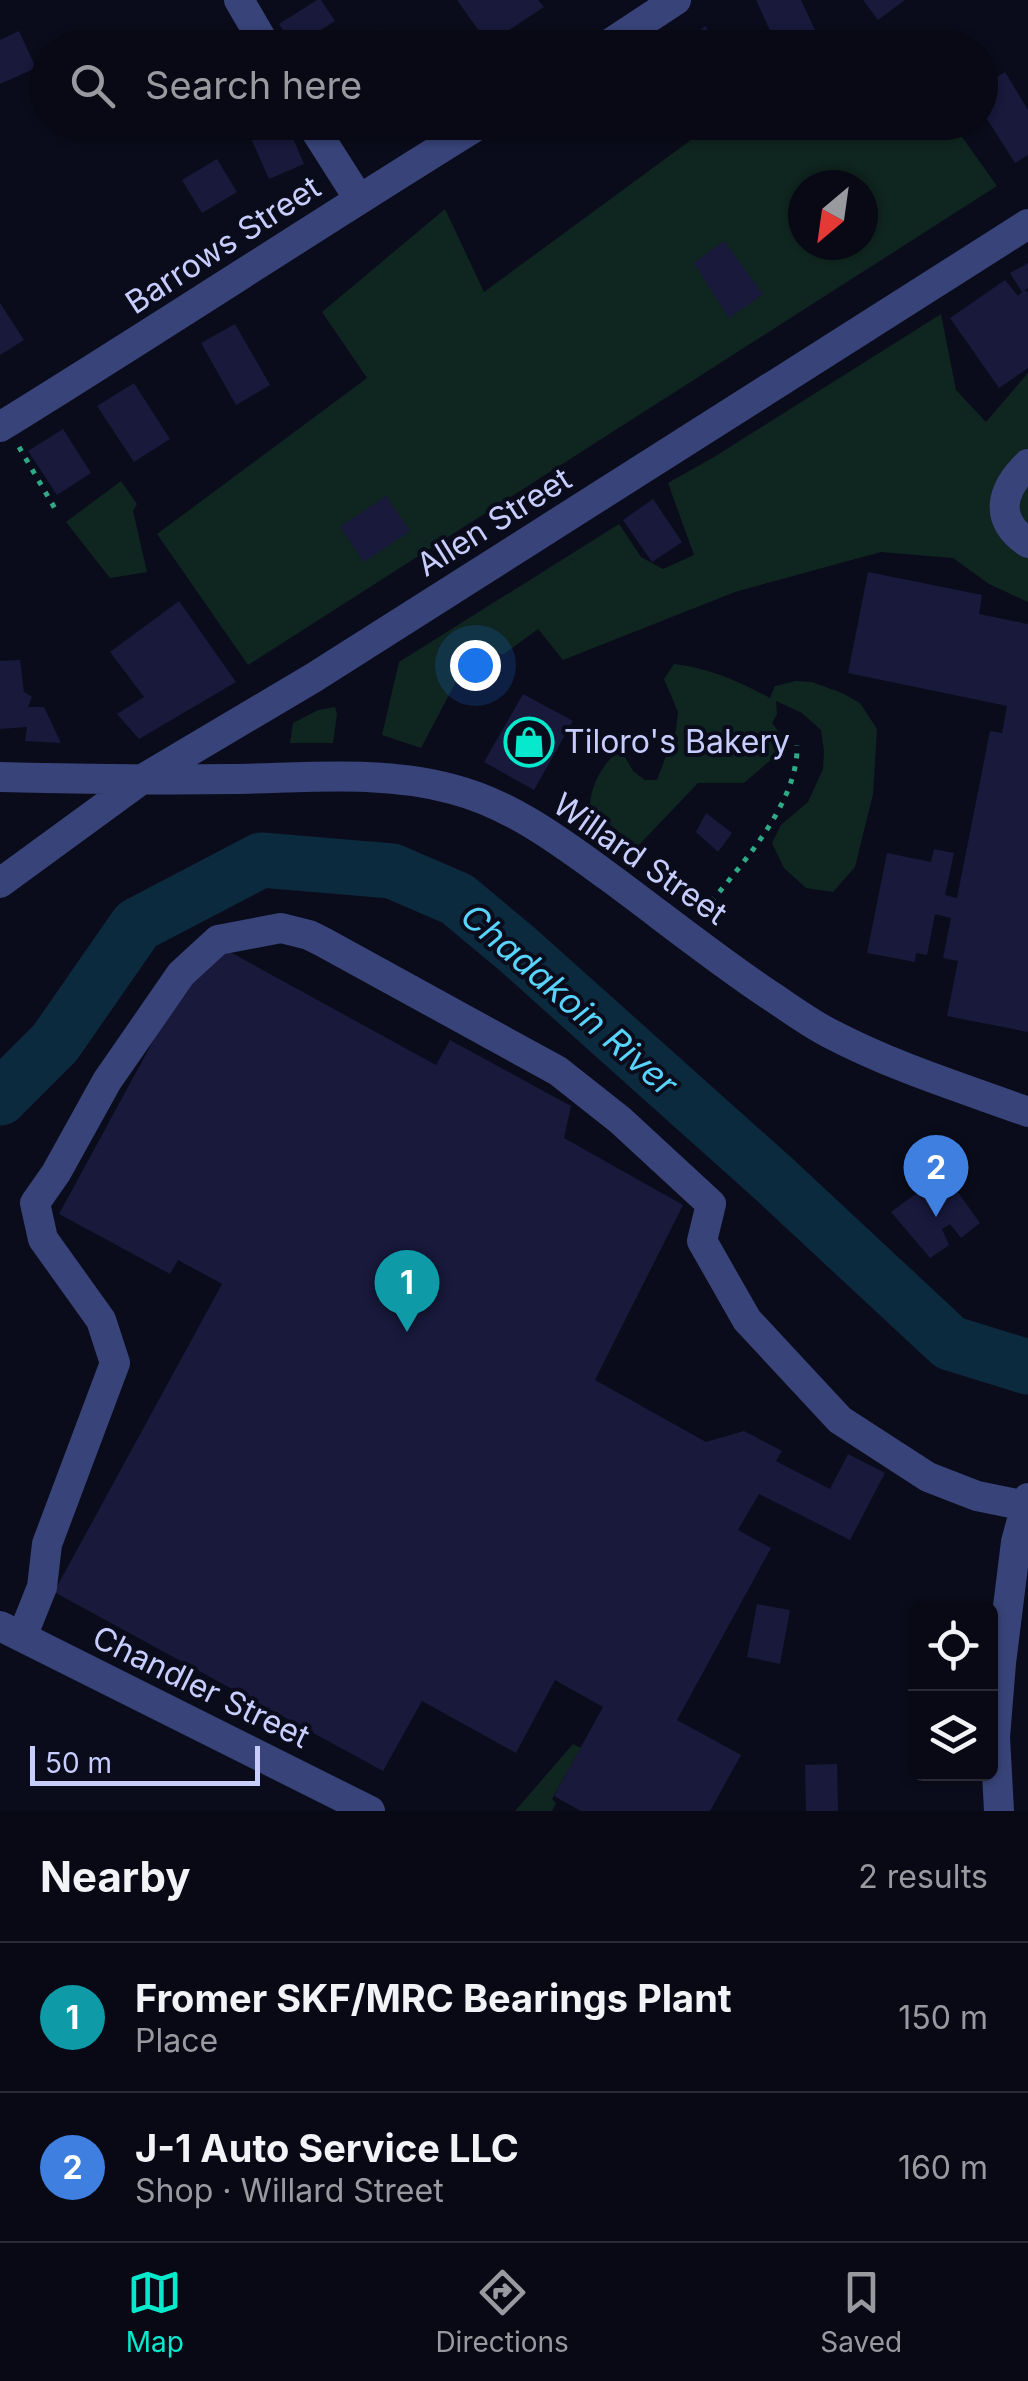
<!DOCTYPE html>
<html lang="en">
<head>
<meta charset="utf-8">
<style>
	body { margin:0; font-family:Inter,sans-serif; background:#161722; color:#f1f3f6 }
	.controls { position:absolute; right:30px; bottom:30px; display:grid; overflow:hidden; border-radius:15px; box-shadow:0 2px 8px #0004 }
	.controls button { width:90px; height:90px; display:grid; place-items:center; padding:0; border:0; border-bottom:2px solid #292a34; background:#080914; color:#f1f3f6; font:50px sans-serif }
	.compass { position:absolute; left:788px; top:170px; width:90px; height:90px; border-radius:50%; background:#080914; box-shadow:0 2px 8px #0004; rotate:209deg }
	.scale { position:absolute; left:30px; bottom:25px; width:230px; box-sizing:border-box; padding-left:10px; border:5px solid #c7cdfd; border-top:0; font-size:28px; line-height:35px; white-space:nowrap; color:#c7cdfd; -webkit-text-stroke:8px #0b0c1b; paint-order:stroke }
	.you { position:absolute; left:475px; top:665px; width:35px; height:35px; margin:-25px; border:8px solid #fff; border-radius:50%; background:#1a73e8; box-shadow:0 0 0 15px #1a73e833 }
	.badge { display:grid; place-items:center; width:65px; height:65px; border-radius:50%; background:#07e9cd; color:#fff; font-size:32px; font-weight:700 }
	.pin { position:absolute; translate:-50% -82px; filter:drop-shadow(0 2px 5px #0008) }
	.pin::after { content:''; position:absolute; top:52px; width:35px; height:30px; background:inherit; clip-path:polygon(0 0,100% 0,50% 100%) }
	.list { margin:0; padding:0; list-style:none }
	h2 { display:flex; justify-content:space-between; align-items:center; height:130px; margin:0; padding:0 40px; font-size:42px }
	h2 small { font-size:32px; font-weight:400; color:#989aa0 }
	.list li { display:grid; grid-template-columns:65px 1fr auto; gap:30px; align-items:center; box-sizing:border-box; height:150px; padding:0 40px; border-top:2px solid #292a34 }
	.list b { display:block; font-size:38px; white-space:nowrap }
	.list p { margin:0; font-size:32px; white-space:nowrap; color:#989aa0 }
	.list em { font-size:32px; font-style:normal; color:#989aa0 }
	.icon { flex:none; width:55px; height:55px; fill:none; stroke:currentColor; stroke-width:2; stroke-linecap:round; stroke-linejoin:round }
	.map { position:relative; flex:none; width:1028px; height:1811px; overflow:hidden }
	.search { position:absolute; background:#080914; box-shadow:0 2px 8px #0004; left:30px; right:30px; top:30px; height:110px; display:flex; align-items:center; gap:25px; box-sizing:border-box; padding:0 35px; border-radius:55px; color:#989aa0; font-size:38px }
	.sheet { height:430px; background:#080914 }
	nav { display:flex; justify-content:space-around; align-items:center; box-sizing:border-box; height:140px; border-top:2px solid #292a34; background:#080914; font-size:28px; color:#989aa0 }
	nav a { display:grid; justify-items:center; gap:5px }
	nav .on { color:#07e9cd }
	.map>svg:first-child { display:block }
</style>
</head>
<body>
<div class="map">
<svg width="1028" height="1811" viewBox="0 0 1028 1811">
	<rect width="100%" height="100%" fill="#0b0c1b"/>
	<!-- green -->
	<path fill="#0f251f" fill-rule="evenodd" d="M714,123H952L997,186L248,665L157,534L367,378L322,312L445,209L484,292ZM803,185H863V245H803Z
		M941,314L956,390L986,422L1028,373V602L989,584L953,558L881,552L735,592L563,660L538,629L504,654L481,653L479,649L468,659L421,748L382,735L399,662L619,524L641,557L663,569L694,555L668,483L714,457Z
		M121,481L137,504L133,511L147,572L110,578L66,522Z
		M674,664C709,668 740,682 770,698L775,686L796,681L812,682L842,693L860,703L877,729L873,794L855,867L833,892L806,888L784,868L772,843L781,825L808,802L823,769L824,751L821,730L802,713L776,701L777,714L772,723L784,739L786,747L744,783H698L637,847L601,817L590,810C588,791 603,760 621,750L633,771L645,780H657L676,730L678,712L664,679Z
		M335,707L337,714L333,743H290L293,723L318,710Z
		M573,1744L581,1748L552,1799L556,1803L552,1811H515Z"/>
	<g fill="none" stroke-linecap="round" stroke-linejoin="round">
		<!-- river -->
		<path stroke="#0c2a3e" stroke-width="55" d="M0,1098L55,1043L137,925L261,860L392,871L457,899L517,949L774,1179L950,1343L1028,1367"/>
	</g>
	<!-- building -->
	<path fill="#18193b" d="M317,0H321L335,21L294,47L279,24Z
		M457,0H538L544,7L488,44Z
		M756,0H801L823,47L778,48Z
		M863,0H905L878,20Z
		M705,26L721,48H677Z
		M382,29L394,48H355Z
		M19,31L36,68L0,84V40Z
		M1005,72L1028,110V155L1015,163L980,108V87Z
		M244,122H286L304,164L269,179Z
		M217,159L237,192L202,213L182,180Z
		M724,241L763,294L729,318L694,263Z
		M1028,263V288L1022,292L1010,273Z
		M1005,280L1018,296L1024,290L1028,292V368L999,388L950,318Z
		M0,303L24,340L0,355Z
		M235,324L270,385L236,405L201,343Z
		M134,383L170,439L134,462L97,406Z
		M63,429L91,473L57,495L28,451Z
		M386,496L410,531L364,562L340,527Z
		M653,499L682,542L652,562L623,520Z
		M868,572L982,595L979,614L1028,624V1032L947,1016L958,961L943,958L951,918L935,914L927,955L916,953L915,962L867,953L887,853L931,862L934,849L954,853L945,895L957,898L990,731L1002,733L1007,706L848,673Z
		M179,601L236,682L139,739L117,714L144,697L110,652Z
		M20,660L24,692L32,697L28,707H44L61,743L25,741L27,727L0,729V661Z
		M523,694L573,721L534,790L484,762Z
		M706,813L732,833L718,852L696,832Z
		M208,940L436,1065L450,1040L571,1106L564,1138L683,1205L595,1380L706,1442L744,1431L782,1451L776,1461L830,1489L848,1454L885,1473L850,1540L759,1494L738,1530L771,1548L677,1720L741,1755L710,1811H581L554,1796L603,1707L555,1680L516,1753L422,1701L383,1771L54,1592L222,1284L178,1260L170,1274L59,1214Z
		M944,1173L980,1223L961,1238L950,1224L942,1229L949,1245L930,1258L891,1212Z
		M757,1604L790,1610L780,1664L747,1657Z
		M837,1764L838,1811H806L805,1765Z"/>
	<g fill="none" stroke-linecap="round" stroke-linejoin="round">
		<!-- path -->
		<path stroke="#30a986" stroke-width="5" stroke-dasharray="5 8" stroke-linecap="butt" d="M19,447L57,512
			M703,912C738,868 799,804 797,745"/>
		<!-- minor -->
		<path stroke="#384479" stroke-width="30" d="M239,0L267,48
			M603,48L676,0
			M310,122L359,199
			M0,427C162,327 321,222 483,122
			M1028,464C1001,490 993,519 1028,543
			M0,777C78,779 156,780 234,779C306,778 382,770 452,789C511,804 561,842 609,877C662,916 713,957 768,994C788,1007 809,1023 831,1034C894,1067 962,1088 1028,1112
			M0,883L141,780L313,678L1028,224
			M0,1626L370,1811
			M22,1637L42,1587L47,1544L115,1363L101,1320L43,1239L35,1203L56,1173L107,1081L181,974L218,940L281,928L309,935L323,942L558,1071L620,1120L711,1204L702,1241L747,1320L840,1420L928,1477L977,1496L1026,1506
			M999,1811L995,1737L1001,1663L1016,1542L1028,1498"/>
	</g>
	<!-- icons -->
	<defs>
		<g id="shop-ring" transform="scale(2.5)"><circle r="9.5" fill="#0b0c1b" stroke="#07e9cd" stroke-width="1.5"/><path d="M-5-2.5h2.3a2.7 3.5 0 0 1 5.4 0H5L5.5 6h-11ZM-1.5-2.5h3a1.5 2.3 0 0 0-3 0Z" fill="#07e9cd"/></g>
	</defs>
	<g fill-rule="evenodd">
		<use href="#shop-ring" x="529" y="742"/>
	</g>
	<g text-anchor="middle" stroke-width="8" stroke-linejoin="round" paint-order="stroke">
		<!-- street labels -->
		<g font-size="32" fill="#c7cdfd" stroke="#0b0c1b">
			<text transform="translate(223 245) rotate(-33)" y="11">Barrows Street</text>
			<text transform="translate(494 522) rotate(-32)" y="11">Allen Street</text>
			<text transform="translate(640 859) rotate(35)" y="11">Willard Street</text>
			<text transform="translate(201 1687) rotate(26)" y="11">Chandler Street</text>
		</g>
		<!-- poi labels -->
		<g font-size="32" fill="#c7cdfd" stroke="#0b0c1b" text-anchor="start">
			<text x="564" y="753">Tiloro's Bakery</text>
		</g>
		<!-- water labels -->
		<g font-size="35" font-style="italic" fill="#58d3fa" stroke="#0b0c1b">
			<text transform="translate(569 1000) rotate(41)" y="12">Chadakoin River</text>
		</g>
	</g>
</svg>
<div class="controls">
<button><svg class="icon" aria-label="locate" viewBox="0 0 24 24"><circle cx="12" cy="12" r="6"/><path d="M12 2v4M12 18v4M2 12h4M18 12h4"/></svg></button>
<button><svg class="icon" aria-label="layers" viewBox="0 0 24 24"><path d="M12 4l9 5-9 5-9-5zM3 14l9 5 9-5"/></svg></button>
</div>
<svg class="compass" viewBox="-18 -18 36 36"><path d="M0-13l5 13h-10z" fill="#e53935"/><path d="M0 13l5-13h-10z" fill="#989aa0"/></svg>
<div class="scale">50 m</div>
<div class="you"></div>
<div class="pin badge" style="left:407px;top:1332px;background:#0f9aa8">1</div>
<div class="pin badge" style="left:936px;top:1217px;background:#3f7fe0">2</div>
<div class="search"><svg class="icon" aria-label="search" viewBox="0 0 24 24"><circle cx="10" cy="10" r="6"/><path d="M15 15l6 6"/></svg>Search here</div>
</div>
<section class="sheet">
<h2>Nearby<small>2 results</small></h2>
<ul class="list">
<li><span class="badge" style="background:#0f9aa8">1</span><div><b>Fromer SKF/MRC Bearings Plant</b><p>Place</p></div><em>150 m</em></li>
<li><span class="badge" style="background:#3f7fe0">2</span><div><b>J-1 Auto Service LLC</b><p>Shop · Willard Street</p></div><em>160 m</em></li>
</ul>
</section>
<nav>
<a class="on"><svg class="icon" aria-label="map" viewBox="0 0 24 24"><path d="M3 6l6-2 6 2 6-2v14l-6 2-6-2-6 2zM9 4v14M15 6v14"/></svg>Map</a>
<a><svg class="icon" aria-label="directions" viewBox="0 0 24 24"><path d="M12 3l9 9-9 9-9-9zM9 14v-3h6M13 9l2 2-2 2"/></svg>Directions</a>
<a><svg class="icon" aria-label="saved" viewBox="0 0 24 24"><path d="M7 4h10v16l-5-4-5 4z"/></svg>Saved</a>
</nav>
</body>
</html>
